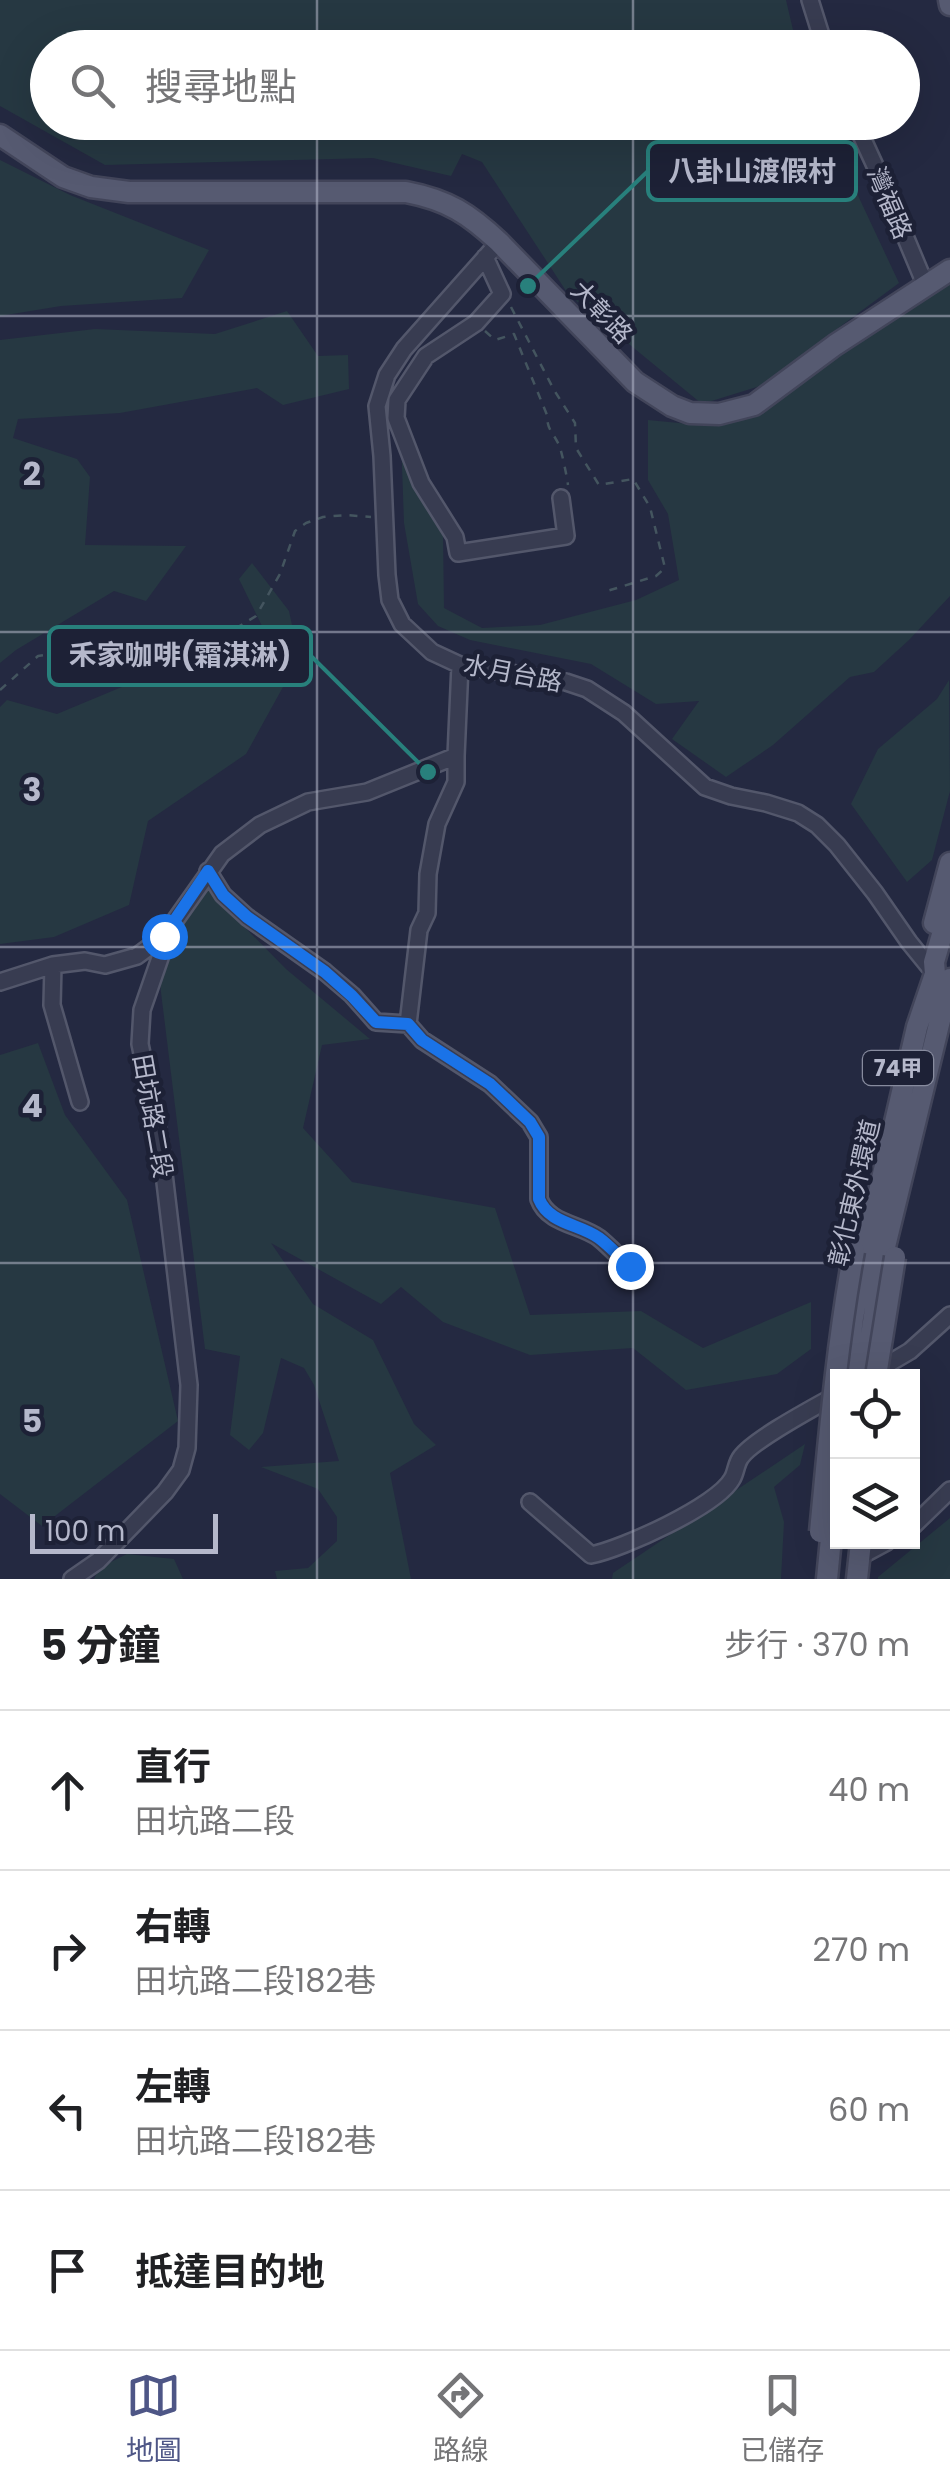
<!DOCTYPE html>
<html lang="zh-TW">
<head>
<meta charset="utf-8">
<style>
	body { margin:0; font-family:Poppins,"Noto Sans TC",sans-serif; background:#f6f6f6; color:#202124 }
	.controls { position:absolute; right:30px; bottom:30px; display:grid; overflow:hidden; border-radius:0px; box-shadow:0 10px 40px #0002 }
	.controls button { width:90px; height:90px; display:grid; place-items:center; padding:0; border:0; border-bottom:2px solid #e0e0e0; background:#fff; color:#202124; font:50px sans-serif }
	.scale { position:absolute; left:30px; bottom:25px; width:188px; box-sizing:border-box; padding-left:10px; border:5px solid #b5b8cb; border-top:0; font-size:28px; line-height:35px; white-space:nowrap; color:#b5b8cb; -webkit-text-stroke:8px #1d2136; paint-order:stroke }
	.stop { position:absolute; width:30px; height:30px; margin:-22px; border:8px solid #1a73e8; border-radius:50%; background:#fff }
	.stop.end { background:#1a73e8; border-color:#fff; box-shadow:0 2px 10px #0008 }
	.list { margin:0; padding:0; list-style:none }
	h2 { display:flex; justify-content:space-between; align-items:center; height:130px; margin:0; padding:0 40px; font-size:42px }
	h2 small { font-size:32px; font-weight:400; color:#757577 }
	.list li { display:grid; grid-template-columns:65px 1fr auto; gap:30px; align-items:center; box-sizing:border-box; height:160px; padding:0 40px; border-top:2px solid #e0e0e0 }
	.list b { display:block; font-size:38px; white-space:nowrap }
	.list p { margin:0; font-size:32px; white-space:nowrap; color:#757577 }
	.list em { font-size:32px; font-style:normal; color:#757577 }
	.icon { flex:none; width:55px; height:55px; fill:none; stroke:currentColor; stroke-width:2; stroke-linecap:round; stroke-linejoin:round }
	.map { position:relative; flex:none; width:950px; height:1579px; overflow:hidden }
	.search { position:absolute; background:#fff; box-shadow:0 10px 40px #0002; left:30px; right:30px; top:30px; height:110px; display:flex; align-items:center; gap:25px; box-sizing:border-box; padding:0 35px; border-radius:55px; color:#757577; font-size:38px }
	.sheet { height:770px; background:#fff }
	nav { display:flex; justify-content:space-around; align-items:center; box-sizing:border-box; height:140px; border-top:2px solid #e0e0e0; background:#fff; font-size:28px; color:#757577 }
	nav a { display:grid; justify-items:center; gap:5px }
	nav .on { color:#4e5686 }
	.map>svg:first-child { display:block }
</style>
</head>
<body>
<div class="map">
<svg width="950" height="1579" viewBox="0 0 950 1579">
	<rect width="100%" height="100%" fill="#242941"/>
	<!-- green -->
	<path fill="#263842" d="M0,0H786L797,47L48,48V122L824,123L899,283L760,386L702,404L568,294L482,162L462,154L451,176L373,158L105,165L0,106Z
		M0,160L70,195L209,250L182,298L61,306L0,316Z
		M950,283V596L909,640L874,672L850,677L773,745L726,777L672,739L699,701L656,704L591,664L470,640L438,626L418,604L404,523L401,438L421,492L443,535L444,608L482,628L540,625L636,600L679,580L668,514L648,480V420L710,426L749,417Z
		M287,311L318,356L348,355L349,389L283,405L257,388L120,413L18,419L13,438L77,459L90,477L85,545L186,546L146,601L114,591L16,650L0,663V340L95,329L215,334Z
		M252,563L289,611L299,658L246,754L148,821L129,905L54,937L0,944V707L7,700L57,714L263,628L239,579Z
		M949,680L950,791L932,860L907,882L851,804L878,749L937,699Z
		M205,887L286,969L370,1039L322,1045L303,1128L352,1182L495,1208L530,1315L641,1311L703,1348L811,1302V1349L777,1374L686,1390L633,1348L530,1355L443,1322L401,1287L381,1304L271,1243L313,1304L373,1340L414,1424L436,1445L390,1473L411,1579H277L275,1571L308,1568L337,1541V1517L318,1489L261,1467L339,1461L314,1385L304,1368L281,1358L263,1433L249,1450L230,1435L240,1356L205,1349L158,968Z
		M38,1043L65,1115L127,1200L178,1421L42,1526L0,1494V1055Z
		M805,1444L800,1465L774,1487L784,1522L781,1579H612L613,1573Z
		M950,1518V1579H878V1577Z
		M127,1554L174,1559L183,1579H94L99,1568Z"/>
	<g fill="none" stroke-linecap="round" stroke-linejoin="round">
		<!-- minor casing -->
		<g stroke="#53576b" stroke-width="20">
			<path id="minor" d="M810,0L825,48
				M855,122L882,181L925,284
				M499,242L404,349L387,375L377,406L382,456L387,575L390,600L402,624L432,652L460,665L566,682L587,689L624,713L705,787L731,796L766,803L798,813L817,825L837,845L875,893L909,942L935,974
				M485,257L502,294L476,323L426,356L397,400L396,418L421,483L455,537L458,553L566,536L561,498
				M208,871L223,895L247,917L325,972L352,995L376,1022L408,1024L422,1040L490,1084L530,1122L539,1137V1199C548,1224 580,1224 599,1238C610,1247 619,1257 629,1266
				M53,965L52,1005L80,1102
				M0,982L53,965L85,961L105,965L137,956L164,936
				M408,1024L419,930L427,913L428,874L437,824L456,782V756
				M871,1374L910,1351L950,1315
				M530,1502L591,1555C622,1549 717,1506 732,1479C736,1473 736,1463 741,1457C754,1439 815,1407 838,1394
				M912,1527L950,1490
				M859,1557L887,1542
				M72,1579L98,1561L165,1492L181,1470L187,1448L189,1385L160,1140L140,1044L142,1010L160,958L164,936L222,854L260,825L308,802L367,792L456,756L460,665"/>
		</g>
		<!-- major casing -->
		<g stroke="#42455a" stroke-width="25">
			<path id="major" d="M949,0L950,5
				M0,135L63,177L91,187L129,192H406C448,200 469,214 499,242L635,382L672,406L690,413L719,414L754,405L835,345L950,270
				M934,923L950,863
				M846,1376L853,1318L865,1252L917,1027L935,974L934,962L950,907
				M865,1376L883,1255L950,979
				M827,1579L838,1467
				M857,1579L861,1542"/>
		</g>
		<!-- path -->
		<path stroke="#44555f" stroke-width="2.5" stroke-dasharray="8 8" stroke-linecap="butt" d="M511,307L554,390L575,423L576,448L599,485L633,479L650,507L665,568L656,576L604,592
			M485,331L495,340L514,334L547,415C547,430 553,432 559,445C562,452 567,477 568,485
			M0,690L38,656L45,655L65,665L78,667L120,661L238,627L256,616L280,574L295,531L306,523L323,517L346,515L371,517"/>
		<!-- minor -->
		<use href="#minor" stroke="#383c51" stroke-width="15"/>
		<!-- major -->
		<use href="#major" stroke="#565a71" stroke-width="20"/>
		<!-- major-bridge casing -->
		<g stroke="#42455a" stroke-width="25" stroke-linecap="butt">
			<path id="major-bridge" d="M876,1376L895,1257
				M820,1532C829,1438 837,1344 854,1251"/>
		</g>
		<!-- major-bridge -->
		<use href="#major-bridge" stroke="#565a71" stroke-width="20"/>
	</g>
	<g fill="none" stroke-linecap="round" stroke-linejoin="round">
		<!-- route -->
		<path stroke="#1a73e8" stroke-width="12" d="M164,936L208,871L223,895L247,917L325,972L352,996L376,1022L408,1024L422,1040L490,1084L530,1122L539,1137V1199C549,1224 580,1224 599,1238C610,1246 619,1257 630,1266"/>
	</g>
	<!-- grid -->
	<path fill="none" stroke="#b5b8cb" stroke-width="2.5" stroke-opacity="0.55" d="M317,0V48M633,0V48M317,122V1579M633,122V1579M0,316H950M0,632H950M0,947H950M0,1263H950"/>
	<g text-anchor="middle" stroke-width="9" stroke-linejoin="round" paint-order="stroke">
		<!-- shield labels -->
		<rect fill="#1d2136" stroke="#878b9e" stroke-width="2.5" x="863" y="1051" width="70" height="34" rx="8"/>
		<g font-size="22" font-weight="bold" fill="#b5b8cb">
			<text x="898" y="1076">74甲</text>
		</g>
		<!-- street labels -->
		<g font-size="25" fill="#b5b8cb" stroke="#1d2136">
			<text transform="translate(890 203) rotate(67)" y="9">灣福路</text>
			<text transform="translate(602 312) rotate(46)" y="9">大彰路</text>
			<text transform="translate(513 673) rotate(11)" y="9">水月台路</text>
			<text transform="translate(153 1116) rotate(80)" y="9">田坑路二段</text>
			<text transform="translate(854 1193) rotate(-77)" y="9">彰化東外環道</text>
		</g>
	</g>
	<g font-size="32" text-anchor="middle" font-weight="bold" fill="#b5b8cb" stroke="#1d2136" stroke-width="9" stroke-linejoin="round" paint-order="stroke">
		<text x="32" y="485">2</text>
		<text x="32" y="801">3</text>
		<text x="32" y="1117">4</text>
		<text x="32" y="1432">5</text>
	</g>
	<!-- callouts -->
	<path fill="none" stroke="#28807c" stroke-width="4" d="M528 286L648 171M428 772L311 656"/>
	<g fill="#28807c" stroke="#1d2136" stroke-width="4">
		<circle cx="528" cy="286" r="10"/>
		<circle cx="428" cy="772" r="10"/>
	</g>
	<g fill="#1d2136" stroke="#28807c" stroke-width="4">
		<rect x="648" y="142" width="208" height="58" rx="10"/>
		<rect x="49" y="627" width="262" height="58" rx="10"/>
	</g>
	<g font-size="28" text-anchor="middle" font-weight="bold" fill="#b5b8cb">
		<text x="752" y="181">八卦山渡假村</text>
		<text x="180" y="665">禾家咖啡(霜淇淋)</text>
	</g>
</svg>
<div class="controls">
<button><svg class="icon" aria-label="locate" viewBox="0 0 24 24"><circle cx="12" cy="12" r="6"/><path d="M12 2v4M12 18v4M2 12h4M18 12h4"/></svg></button>
<button><svg class="icon" aria-label="layers" viewBox="0 0 24 24"><path d="M12 4l9 5-9 5-9-5zM3 14l9 5 9-5"/></svg></button>
</div>
<div class="scale">100 m</div>
<div class="stop" style="left:164px;top:936px"></div>
<div class="stop end" style="left:630px;top:1266px"></div>
<div class="search"><svg class="icon" aria-label="search" viewBox="0 0 24 24"><circle cx="10" cy="10" r="6"/><path d="M15 15l6 6"/></svg>搜尋地點</div>
</div>
<section class="sheet">
<h2>5 分鐘<small>步行 · 370 m</small></h2>
<ul class="list">
<li><svg class="icon" aria-label="ahead" viewBox="0 0 24 24"><path d="M12 20V5M6 11l6-6 6 6"/></svg><div><b>直行</b><p>田坑路二段</p></div><em>40 m</em></li>
<li><svg class="icon" aria-label="right" viewBox="0 0 24 24"><path d="M7 20v-9h11M14 6l5 5-5 5"/></svg><div><b>右轉</b><p>田坑路二段182巷</p></div><em>270 m</em></li>
<li><svg class="icon" aria-label="left" viewBox="0 0 24 24"><path d="M17 20v-9H6M10 6l-5 5 5 5"/></svg><div><b>左轉</b><p>田坑路二段182巷</p></div><em>60 m</em></li>
<li><svg class="icon" aria-label="arrive" viewBox="0 0 24 24"><path d="M6 21V4h12l-3 4 3 4H6"/></svg><div><b>抵達目的地</b></div></li>
</ul>
</section>
<nav>
<a class="on"><svg class="icon" aria-label="map" viewBox="0 0 24 24"><path d="M3 6l6-2 6 2 6-2v14l-6 2-6-2-6 2zM9 4v14M15 6v14"/></svg>地圖</a>
<a><svg class="icon" aria-label="directions" viewBox="0 0 24 24"><path d="M12 3l9 9-9 9-9-9zM9 14v-3h6M13 9l2 2-2 2"/></svg>路線</a>
<a><svg class="icon" aria-label="saved" viewBox="0 0 24 24"><path d="M7 4h10v16l-5-4-5 4z"/></svg>已儲存</a>
</nav>
</body>
</html>
